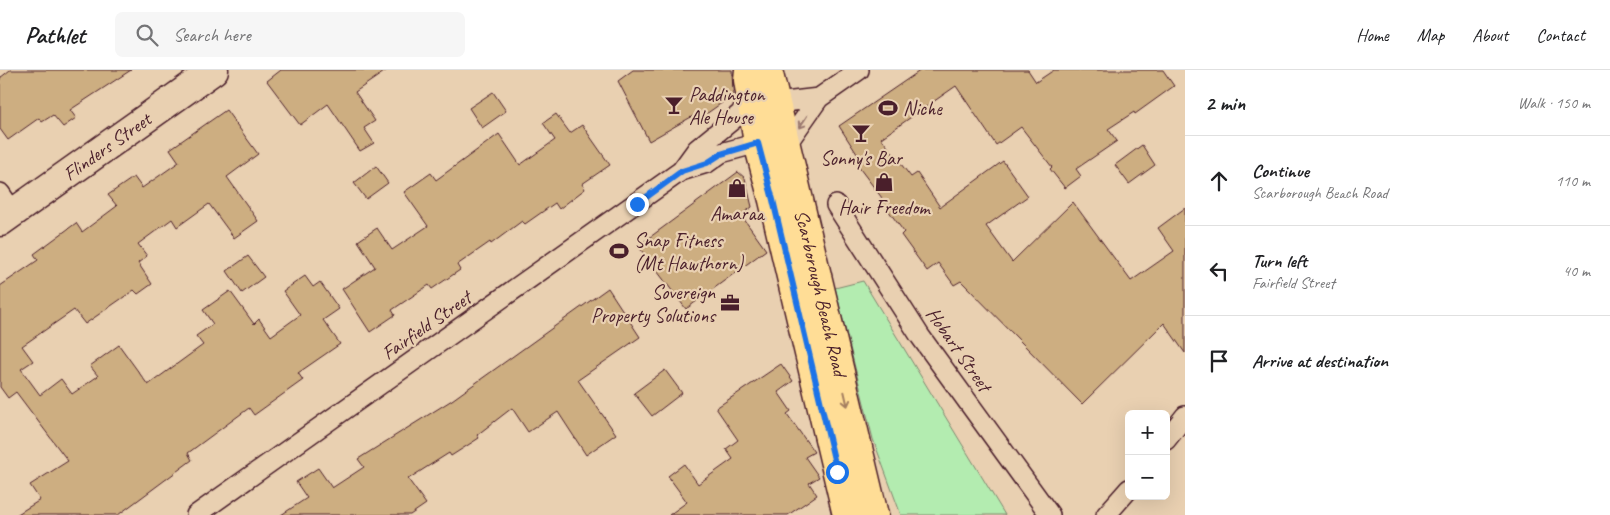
<!DOCTYPE html>
<html lang="en">
<head>
<meta charset="utf-8">
<style>
	body { margin:0; font-family:Caveat,sans-serif; background:#f6f6f6; color:#202124 }
	.controls { position:absolute; right:15px; bottom:15px; display:grid; overflow:hidden; border-radius:8px; box-shadow:0 5px 20px #0002 }
	.controls button { width:45px; height:45px; display:grid; place-items:center; padding:0; border:0; border-bottom:1px solid #e0e0e0; background:#fff; color:#202124; font:25px sans-serif }
	.stop { position:absolute; width:15px; height:15px; margin:-11px; border:4px solid #1a73e8; border-radius:50%; background:#fff }
	.stop.end { background:#1a73e8; border-color:#fff; box-shadow:0 1px 5px #0008 }
	.list { margin:0; padding:0; list-style:none }
	h2 { display:flex; justify-content:space-between; align-items:center; height:65px; margin:0; padding:0 20px; font-size:21px }
	h2 small { font-size:16px; font-weight:400; color:#757577 }
	.list li { display:grid; grid-template-columns:32px 1fr auto; gap:15px; align-items:center; box-sizing:border-box; height:90px; padding:0 20px; border-top:1px solid #e0e0e0 }
	.list b { display:block; font-size:19px; white-space:nowrap }
	.list p { margin:0; font-size:16px; white-space:nowrap; color:#757577 }
	.list em { font-size:16px; font-style:normal; color:#757577 }
	.icon { flex:none; width:28px; height:28px; fill:none; stroke:currentColor; stroke-width:2; stroke-linecap:round; stroke-linejoin:round }
	.map { position:relative; flex:none; width:1185px; height:445px; overflow:hidden }
	header { display:flex; align-items:center; gap:30px; box-sizing:border-box; height:70px; padding:0 25px; background:#fff; border-bottom:1px solid #e0e0e0 }
	header strong { font-size:24px }
	nav { display:flex; gap:28px; margin-inline-start:auto; font-size:18px }
	.search { width:350px; height:45px; background:#f6f6f6; display:flex; align-items:center; gap:12px; box-sizing:border-box; padding:0 18px; border-radius:8px; color:#757577; font-size:19px }
	main { display:flex }
	aside { flex:1; background:#fff }
	.map>svg:first-child { display:block }
</style>
</head>
<body>
<header>
<strong>Pathlet</strong>
<div class="search"><svg class="icon" aria-label="search" viewBox="0 0 24 24"><circle cx="10" cy="10" r="6"/><path d="M15 15l6 6"/></svg>Search here</div>
<nav><a>Home</a><a>Map</a><a>About</a><a>Contact</a></nav>
</header>
<main>
<div class="map">
<svg width="1185" height="445" viewBox="0 0 1185 445">
	<rect width="100%" height="100%" fill="#e9d0b1"/>
	<filter id="ink" filterUnits="userSpaceOnUse"><feTurbulence type="fractalNoise" baseFrequency=".02" numOctaves="2"/><feDisplacementMap in="SourceGraphic" scale="10" xChannelSelector="R" yChannelSelector="G"/><feConvolveMatrix kernelMatrix="1 2 1 2 8 2 1 2 1" color-interpolation-filters="sRGB"/></filter>
	<g filter="url(#ink)">
		<!-- green -->
		<path fill="#b3ecb0" stroke="#7e866e" d="M863,211L1005,445H901L873,369L835,218Z"/>
		<!-- building -->
		<path fill="#cdae81" stroke="#4a1f2b" d="M10,0H131L70,40L76,48L63,57L53,45L42,52L39,48L8,70L0,59V8Z
			M281,0H387L355,22L375,51L364,58L374,73L360,81L328,34L300,55L267,11Z
			M633,0H732L733,25L699,49L693,46L649,71L618,11Z
			M921,0H1028L1036,12L1054,0H1163L1174,16L1135,44L1134,42L1108,59L1117,71L1076,99L1081,106L1065,118L1050,99L1052,97L1021,57L996,75L956,16L881,68L911,107L917,103L940,137L1003,91L1028,126L986,156L1012,192L1073,132L1131,211L1174,181L1158,158L1185,138V283L1164,253L1082,334L961,211L954,215L938,193L927,201L901,165L904,162L880,129L882,128L854,91L859,87L839,56Z
			M493,22L506,41L482,58L469,38Z
			M226,40L258,84L227,107L258,151L234,168L209,134L177,157L172,149L138,174L147,186L138,193L152,214L138,224L134,220L85,254L74,240L22,276L33,291L21,299L40,325L61,309L72,324L98,306L90,296L119,275L148,315L203,275L196,266L213,254L203,240L230,221L254,254L259,249L271,266L300,245L283,221L305,206L313,217L320,212L339,239L323,250L340,274L298,303L303,310L254,345L249,338L188,383L192,390L118,445H16L40,430L30,415L68,391L16,322L8,328L0,317V216L38,190L34,184L76,153L82,162L117,136L108,125L134,107L142,118L179,92L170,79Z
			M556,44L570,63L582,55L610,95L582,114L585,119L559,139L555,133L525,154L522,151L491,174L490,172L457,195L460,200L432,219L429,215L392,240L395,245L370,262L342,219L375,197L358,171L377,158L392,180L428,156L404,122L431,103L436,110L499,64L520,95L555,70L543,53Z
			M1142,75L1155,95L1129,114L1115,95Z
			M376,96L388,113L366,129L354,113Z
			M738,102L745,108L752,137L741,145L766,180L686,239L638,176Z
			M248,186L264,207L242,223L227,201Z
			M608,218L640,267L578,310L616,364L586,385L558,342L528,362L512,338L477,365L479,368L451,386L449,383L408,409L426,434L410,445H281L307,428L296,412L318,398L332,418L364,397L358,389L452,330Z
			M781,294L793,311L778,322L791,341L787,344L814,382L805,387L819,407L809,413L817,425L788,445H669L687,432L668,406L684,394L698,414L733,389L726,379L738,370L716,338Z
			M665,300L682,323L652,346L634,323Z"/>
		<g fill="none" stroke-linecap="round" stroke-linejoin="round">
			<!-- street casing -->
			<g stroke="#4a1f2b" stroke-width="22">
				<path id="street" d="M786,75L819,28L859,0
					M681,101L707,93L721,83L758,73L771,53L776,33L819,28
					M0,123L13,142
					M836,135L920,266L1050,445
					M1166,370L1185,346
					M196,445L681,101L697,79L741,43L750,23
					M1106,445L1129,419"/>
			</g>
			<!-- secondary casing -->
			<g stroke="#4a1f2b" stroke-width="31">
				<g id="secondary">
					<path id="s1" d="M0,152L214,0"/>
				</g>
			</g>
			<!-- primary casing -->
			<g stroke="#4a1f2b" stroke-width="31">
				<g id="primary">
					<path d="M749,0L748,10L758,73L773,130L847,445"/>
					<path id="s2" d="M768,0L874,445"/>
				</g>
			</g>
			<!-- street -->
			<use href="#street" stroke="#e9d0b1" stroke-width="19"/>
			<!-- secondary -->
			<use href="#secondary" stroke="#e9d0b1" stroke-width="28"/>
			<!-- primary -->
			<use href="#primary" stroke="#ffdd96" stroke-width="28"/>
		</g>
		<!-- one-way arrows -->
		<defs><path id="oneway-shaft" d="M-6 0H5M1.5-3L5.5 0L1.5 3" fill="none" stroke-width="1.6" stroke-linecap="round" stroke-linejoin="round" transform="scale(1.25)"/></defs>
		<use stroke="#9a786e" href="#oneway-shaft" transform="translate(803 52) rotate(123)"/>
		<use stroke="#a47e60" href="#oneway-shaft" transform="translate(846 329) rotate(77)"/>
	</g>
	<g fill="none" stroke-linecap="round" stroke-linejoin="round" filter="url(#ink)">
		<!-- route -->
		<path stroke="#1a73e8" stroke-width="6" d="M637,134L682,101L707,93L721,84L758,73L773,130L837,402"/>
	</g>
	<!-- icons -->
	<defs>
		<g id="bar-bare" transform="scale(1.5)"><path d="M-6-5H6L.8 .8V4.5H3.5V6h-7V4.5H-.8V.8Z" fill="#4a1f2b" stroke="#e9d0b1" stroke-width="2.5" paint-order="stroke"/></g>
		<g id="stadium-bare" transform="scale(1.5)"><path d="M0-5a6.5 5 0 1 0 0 10a6.5 5 0 1 0 0-10ZM-3.5-1.8h7v3.6h-7Z" fill="#4a1f2b" stroke="#e9d0b1" stroke-width="2.5" paint-order="stroke"/></g>
		<g id="shop-bare" transform="scale(1.5)"><path d="M-5-2.5h2.3a2.7 3.5 0 0 1 5.4 0H5L5.5 6h-11ZM-1.5-2.5h3a1.5 2.3 0 0 0-3 0Z" fill="#4a1f2b" stroke="#e9d0b1" stroke-width="2.5" paint-order="stroke"/></g>
		<g id="office-bare" transform="scale(1.5)"><path d="M-6-3h4V-5.5h4V-3h4V5H-6ZM-1-4.5V-3h2v-1.5ZM-6 0V1H6V0Z" fill="#4a1f2b" stroke="#e9d0b1" stroke-width="2.5" paint-order="stroke"/></g>
	</defs>
	<g fill-rule="evenodd">
		<use href="#bar-bare" x="674" y="35"/>
		<use href="#stadium-bare" x="888" y="38"/>
		<use href="#bar-bare" x="861" y="63"/>
		<use href="#shop-bare" x="884" y="112"/>
		<use href="#shop-bare" x="737" y="118"/>
		<use href="#stadium-bare" x="619" y="181"/>
		<use href="#office-bare" x="730" y="233"/>
	</g>
	<g text-anchor="middle" stroke-width="4.5" stroke-linejoin="round" paint-order="stroke">
		<!-- poi labels -->
		<g font-size="20" fill="#4a1f2b" stroke="#e9d0b1" text-anchor="start">
			<text x="689" y="31">Paddington<tspan x="689" dy="23">Ale House</tspan></text>
			<text x="903" y="45">Niche</text>
			<text x="861" y="95" text-anchor="middle">Sonny's Bar</text>
			<text x="884" y="144" text-anchor="middle">Hair Freedom</text>
			<text x="737" y="150" text-anchor="middle">Amaraa</text>
			<text x="634" y="177">Snap Fitness<tspan x="634" dy="23">(Mt Hawthorn)</tspan></text>
			<text x="715" y="229" text-anchor="end">Sovereign<tspan x="715" dy="23">Property Solutions</tspan></text>
		</g>
		<!-- street labels -->
		<g font-size="20" fill="#4a1f2b" stroke="#e9d0b1">
			<text dy="7" stroke="none"><textPath href="#s1" startOffset="131">Flinders Street</textPath></text>
			<text dy="7" stroke="none"><textPath href="#s2" startOffset="229">Scarborough Beach Road</textPath></text>
			<text transform="translate(426 255) rotate(-35)" y="7">Fairfield Street</text>
			<text transform="translate(959 279) rotate(55)" y="7">Hobart Street</text>
		</g>
	</g>
</svg>
<div class="controls">
<button>+</button>
<button>−</button>
</div>
<div class="stop" style="left:837px;top:402px"></div>
<div class="stop end" style="left:637px;top:134px"></div>
</div>
<aside>
<h2>2 min<small>Walk · 150 m</small></h2>
<ul class="list">
<li><svg class="icon" aria-label="ahead" viewBox="0 0 24 24"><path d="M12 20V5M6 11l6-6 6 6"/></svg><div><b>Continue</b><p>Scarborough Beach Road</p></div><em>110 m</em></li>
<li><svg class="icon" aria-label="left" viewBox="0 0 24 24"><path d="M17 20v-9H6M10 6l-5 5 5 5"/></svg><div><b>Turn left</b><p>Fairfield Street</p></div><em>40 m</em></li>
<li><svg class="icon" aria-label="arrive" viewBox="0 0 24 24"><path d="M6 21V4h12l-3 4 3 4H6"/></svg><div><b>Arrive at destination</b></div></li>
</ul>
</aside>
</main>
</body>
</html>
